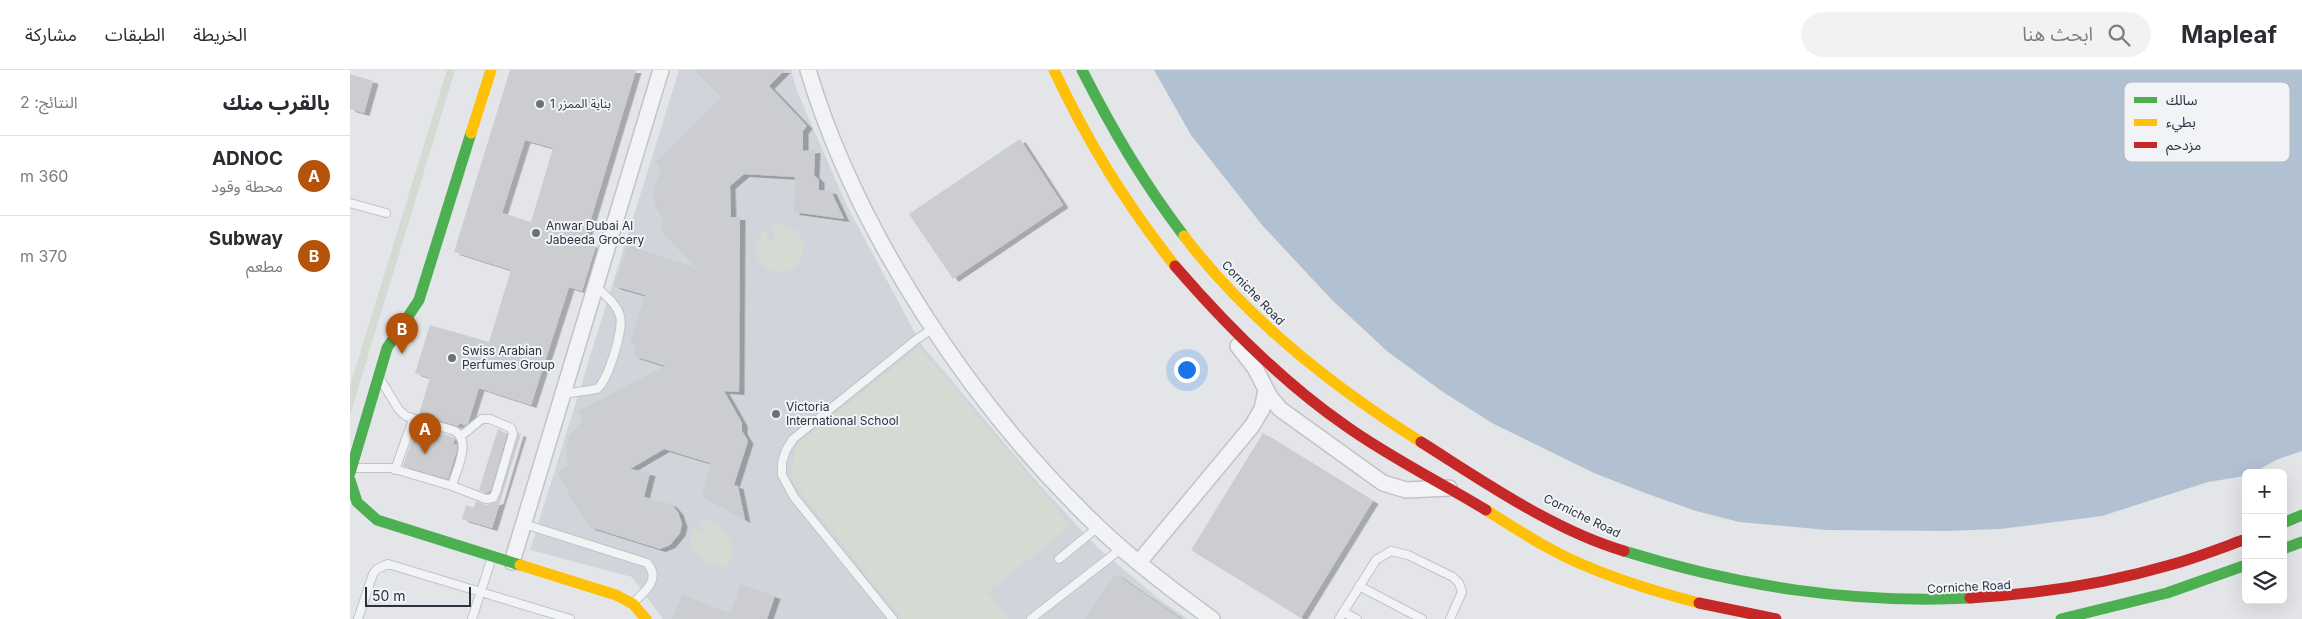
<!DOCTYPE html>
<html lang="ar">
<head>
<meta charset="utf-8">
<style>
	body { margin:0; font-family:Inter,"Noto Sans Arabic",sans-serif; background:#f2f2f3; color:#2b2b33; direction:rtl }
	.controls { position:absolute; right:15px; bottom:15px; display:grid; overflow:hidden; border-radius:8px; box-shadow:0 5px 20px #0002 }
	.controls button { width:45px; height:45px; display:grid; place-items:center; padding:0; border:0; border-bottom:1px solid #e1e1e2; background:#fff; color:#2b2b33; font:25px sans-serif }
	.scale { position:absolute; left:15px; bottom:12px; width:106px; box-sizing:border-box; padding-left:5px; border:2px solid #2a3241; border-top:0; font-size:14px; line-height:18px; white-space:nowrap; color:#2a3241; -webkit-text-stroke:4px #f1f3f7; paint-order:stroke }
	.you { position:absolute; left:836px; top:299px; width:18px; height:18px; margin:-12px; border:4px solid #fff; border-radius:50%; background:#1a73e8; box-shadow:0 0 0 8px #1a73e833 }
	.badge { display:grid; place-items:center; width:32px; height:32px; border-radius:50%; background:#b45309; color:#fff; font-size:16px; font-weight:700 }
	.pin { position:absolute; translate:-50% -41px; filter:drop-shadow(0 1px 2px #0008) }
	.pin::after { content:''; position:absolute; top:26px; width:18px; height:15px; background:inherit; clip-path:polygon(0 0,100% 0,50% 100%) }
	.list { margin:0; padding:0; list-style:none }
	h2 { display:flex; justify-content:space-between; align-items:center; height:65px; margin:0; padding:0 20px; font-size:21px }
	h2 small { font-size:16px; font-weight:400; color:#7c7c81 }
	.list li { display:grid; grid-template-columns:32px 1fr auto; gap:15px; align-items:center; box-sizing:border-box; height:80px; padding:0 20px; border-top:1px solid #e1e1e2 }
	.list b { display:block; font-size:19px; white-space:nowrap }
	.list p { margin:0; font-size:16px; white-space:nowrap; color:#7c7c81 }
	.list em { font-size:16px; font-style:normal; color:#7c7c81 }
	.icon { flex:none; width:28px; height:28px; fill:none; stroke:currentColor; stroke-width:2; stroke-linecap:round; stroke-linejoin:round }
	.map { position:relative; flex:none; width:1952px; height:549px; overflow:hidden; direction:ltr }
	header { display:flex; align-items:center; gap:30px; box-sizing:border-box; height:70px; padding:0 25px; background:#fff; border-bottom:1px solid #e1e1e2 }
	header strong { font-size:24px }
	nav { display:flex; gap:28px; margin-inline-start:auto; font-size:18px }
	.search { width:350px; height:45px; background:#f2f2f3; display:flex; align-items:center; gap:12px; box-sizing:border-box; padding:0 18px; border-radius:28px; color:#7c7c81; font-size:19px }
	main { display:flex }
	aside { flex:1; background:#fff }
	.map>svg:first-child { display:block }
</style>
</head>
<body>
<header>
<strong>Mapleaf</strong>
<div class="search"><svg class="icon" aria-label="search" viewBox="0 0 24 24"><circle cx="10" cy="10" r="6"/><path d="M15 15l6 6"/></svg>ابحث هنا</div>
<nav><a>الخريطة</a><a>الطبقات</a><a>مشاركة</a></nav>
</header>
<main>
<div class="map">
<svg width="1952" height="549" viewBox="0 0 1952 549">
	<defs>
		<filter id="shadow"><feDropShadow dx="5.5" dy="3" stdDeviation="0" flood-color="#0004"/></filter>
	</defs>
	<rect width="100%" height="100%" fill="#e3e5e8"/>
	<!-- built -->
	<path fill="#d1d5db" d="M329,0H441L447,21L497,136L571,274L688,413L747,477L810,530L838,549H313L282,507L180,480Z"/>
	<!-- green -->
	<path fill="#d4dbd3" d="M97,0H105L0,345V316Z
		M432,154C472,164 449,215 419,199C413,196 408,191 407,185C404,176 407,167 414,160L420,172L426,169L420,156Z
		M569,277L721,456L637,522L658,549H552L440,408L447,374Z
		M356,450C376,456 386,473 380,493L374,497C353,496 332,476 344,455L349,462L354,459L349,451Z"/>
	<!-- water -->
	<path fill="#b2c1d2" d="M804,0H1952V381L1926,390L1903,403H1896L1895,406L1858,412L1752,446L1650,459L1597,461L1477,460L1389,452L1346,441L1295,423L1244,403L1142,353L1093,322L1038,282L982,230L912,155L841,65Z"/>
	<!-- building -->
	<path fill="#cbcdd0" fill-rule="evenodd" filter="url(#shadow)" d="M160,0H286L234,172L246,176L232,221L219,217L181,335L129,318L118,353L116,355L109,353L108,356L69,344L80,308L65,303L80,255L139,272L161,200L104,182ZM175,70L203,78L181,152L152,143Z
		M344,0H435L419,16L457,56L453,61V81L465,80L464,105L469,110V120L481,121L494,149L444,142L445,107L394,104L380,116L381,147H390L389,322L374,321L392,353V361L398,371L384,415L388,416L395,450L352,426L360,393L314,379L280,399L300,403L294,427L321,434L328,442L332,454L330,463L320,475L310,479L240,457L226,437L208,403L218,395L216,378L220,365L233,349L228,341L315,296L284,286L287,276L280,273L295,225L264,216L278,175L346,198L310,160L313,149L305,136L304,124L305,115L311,99L305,92L371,27Z
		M0,4L23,11L14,43L0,39Z
		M670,69L713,135L603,209L559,144Z
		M67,355L105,368L103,374L107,375V379L98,409L53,396Z
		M148,359L157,364L141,420L137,423L129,420Z
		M168,363L171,364L142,458L112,449L116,435L124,438L126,431L136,435L148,431Z
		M913,363L1023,431L951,548L841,480Z
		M766,504L831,549H734Z
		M391,514L425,526L417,549H322L332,525L380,543Z"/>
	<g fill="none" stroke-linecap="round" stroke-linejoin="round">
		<!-- lane casing -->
		<g stroke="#c1c3c6" stroke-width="10">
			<path id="lane" d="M0,133L36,143
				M32,312L49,340L56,346L105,361C122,372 106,400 102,416
				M213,324L247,319C258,311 274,259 270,246C267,234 254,224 245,216
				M3,398H41L102,416L136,429L143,428L146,422L163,364L161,358L140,349H132L111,366
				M45,400L63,349
				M174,454L297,493C311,509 296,521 284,532
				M709,489L748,457
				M1009,516L1072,549
				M993,542L1007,549
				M8,549L23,504L27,499L38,494L220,549
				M122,549L142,487
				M543,549L444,427L432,405V392L436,380L443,369L567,269L584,258
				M681,549L772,478
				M989,549L1026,490L1041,481L1058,485L1103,507L1109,513L1112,522L1100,549"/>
		</g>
		<!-- street casing -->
		<g stroke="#c1c3c6" stroke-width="18">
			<path id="street" d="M458,0C508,166 623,337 747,456C782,490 822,520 862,549
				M888,276L905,298L920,327L930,339L1033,413L1056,420L1099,418
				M162,492L311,0
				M789,492L902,356L912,339L916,320"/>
		</g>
		<!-- lane -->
		<use href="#lane" stroke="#f2f3f5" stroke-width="8"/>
		<!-- street -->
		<use href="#street" stroke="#f2f3f5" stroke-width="15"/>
		<!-- fast -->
		<path stroke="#4caf50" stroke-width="11" d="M732,0C763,61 793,112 834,166
			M0,403L37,278L69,230L121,63
			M0,410L7,432L27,450L170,495
			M1933,453L1952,445
			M1933,479L1952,472
			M1274,481C1388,516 1500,534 1620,528
			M1711,549L1817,523L1896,495"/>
		<!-- slow -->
		<path stroke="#ffc107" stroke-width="11" d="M704,0C738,73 775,132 825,196
			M121,63L141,0
			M834,166C897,249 983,317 1071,372
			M1136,440C1168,460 1201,482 1236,496C1273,512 1311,523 1349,533
			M170,495L266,525L283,534L296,549"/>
		<!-- jam -->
		<path stroke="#c62828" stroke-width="11" d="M825,196C876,255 932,312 996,356C1041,388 1090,412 1136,440
			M1071,372C1133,411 1203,460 1274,481
			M1620,528C1687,524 1755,514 1820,495C1846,488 1871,478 1896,469
			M1349,533L1426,549"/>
	</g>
	<!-- markers -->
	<g fill="#6b717b" stroke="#f1f3f7" stroke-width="2">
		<circle cx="190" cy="34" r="5"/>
		<circle cx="186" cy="163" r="5"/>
		<circle cx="102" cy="288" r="5"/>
		<circle cx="426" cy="344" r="5"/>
	</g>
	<g text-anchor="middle" stroke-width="4" stroke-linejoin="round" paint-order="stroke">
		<!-- poi labels -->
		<g font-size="12" fill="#2a3241" stroke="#f1f3f7" text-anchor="start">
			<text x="200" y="38">بناية الممزر 1</text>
			<text x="196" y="160">Anwar Dubai Al<tspan x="196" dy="14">Jabeeda Grocery</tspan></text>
			<text x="112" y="285">Swiss Arabian<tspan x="112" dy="14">Perfumes Group</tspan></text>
			<text x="436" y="341">Victoria<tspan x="436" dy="14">International School</tspan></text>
		</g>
		<!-- street labels -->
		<g font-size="12" fill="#2a3241" stroke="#f1f3f7">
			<text transform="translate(903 223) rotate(46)" y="4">Corniche Road</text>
			<text transform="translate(1232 446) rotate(26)" y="4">Corniche Road</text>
			<text transform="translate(1619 517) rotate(-3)" y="4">Corniche Road</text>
		</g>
	</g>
	<!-- legend -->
	<rect x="1774" y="12" width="166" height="80" rx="8" fill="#f1f3f7" stroke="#b5b9c0" stroke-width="1"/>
	<rect x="1784" y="27" width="23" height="6" fill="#4caf50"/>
	<rect x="1784" y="49" width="23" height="7" fill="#ffc107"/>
	<rect x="1784" y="72" width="23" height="6" fill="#c62828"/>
	<g font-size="14" fill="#2a3241">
		<text x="1816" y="35">سالك</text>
		<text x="1816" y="57">بطيء</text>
		<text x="1816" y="80">مزدحم</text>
	</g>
</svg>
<div class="controls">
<button>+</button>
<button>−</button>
<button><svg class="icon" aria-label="layers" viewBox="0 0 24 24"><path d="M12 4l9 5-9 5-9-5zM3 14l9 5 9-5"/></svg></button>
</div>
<div class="scale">50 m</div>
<div class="you"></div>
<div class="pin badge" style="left:75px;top:384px">A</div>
<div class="pin badge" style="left:52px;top:284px">B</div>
</div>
<aside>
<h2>بالقرب منك<small>النتائج: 2</small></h2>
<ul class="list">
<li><span class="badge">A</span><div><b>ADNOC</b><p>محطة وقود</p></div><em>360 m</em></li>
<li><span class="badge">B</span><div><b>Subway</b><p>مطعم</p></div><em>370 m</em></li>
</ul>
</aside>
</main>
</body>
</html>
